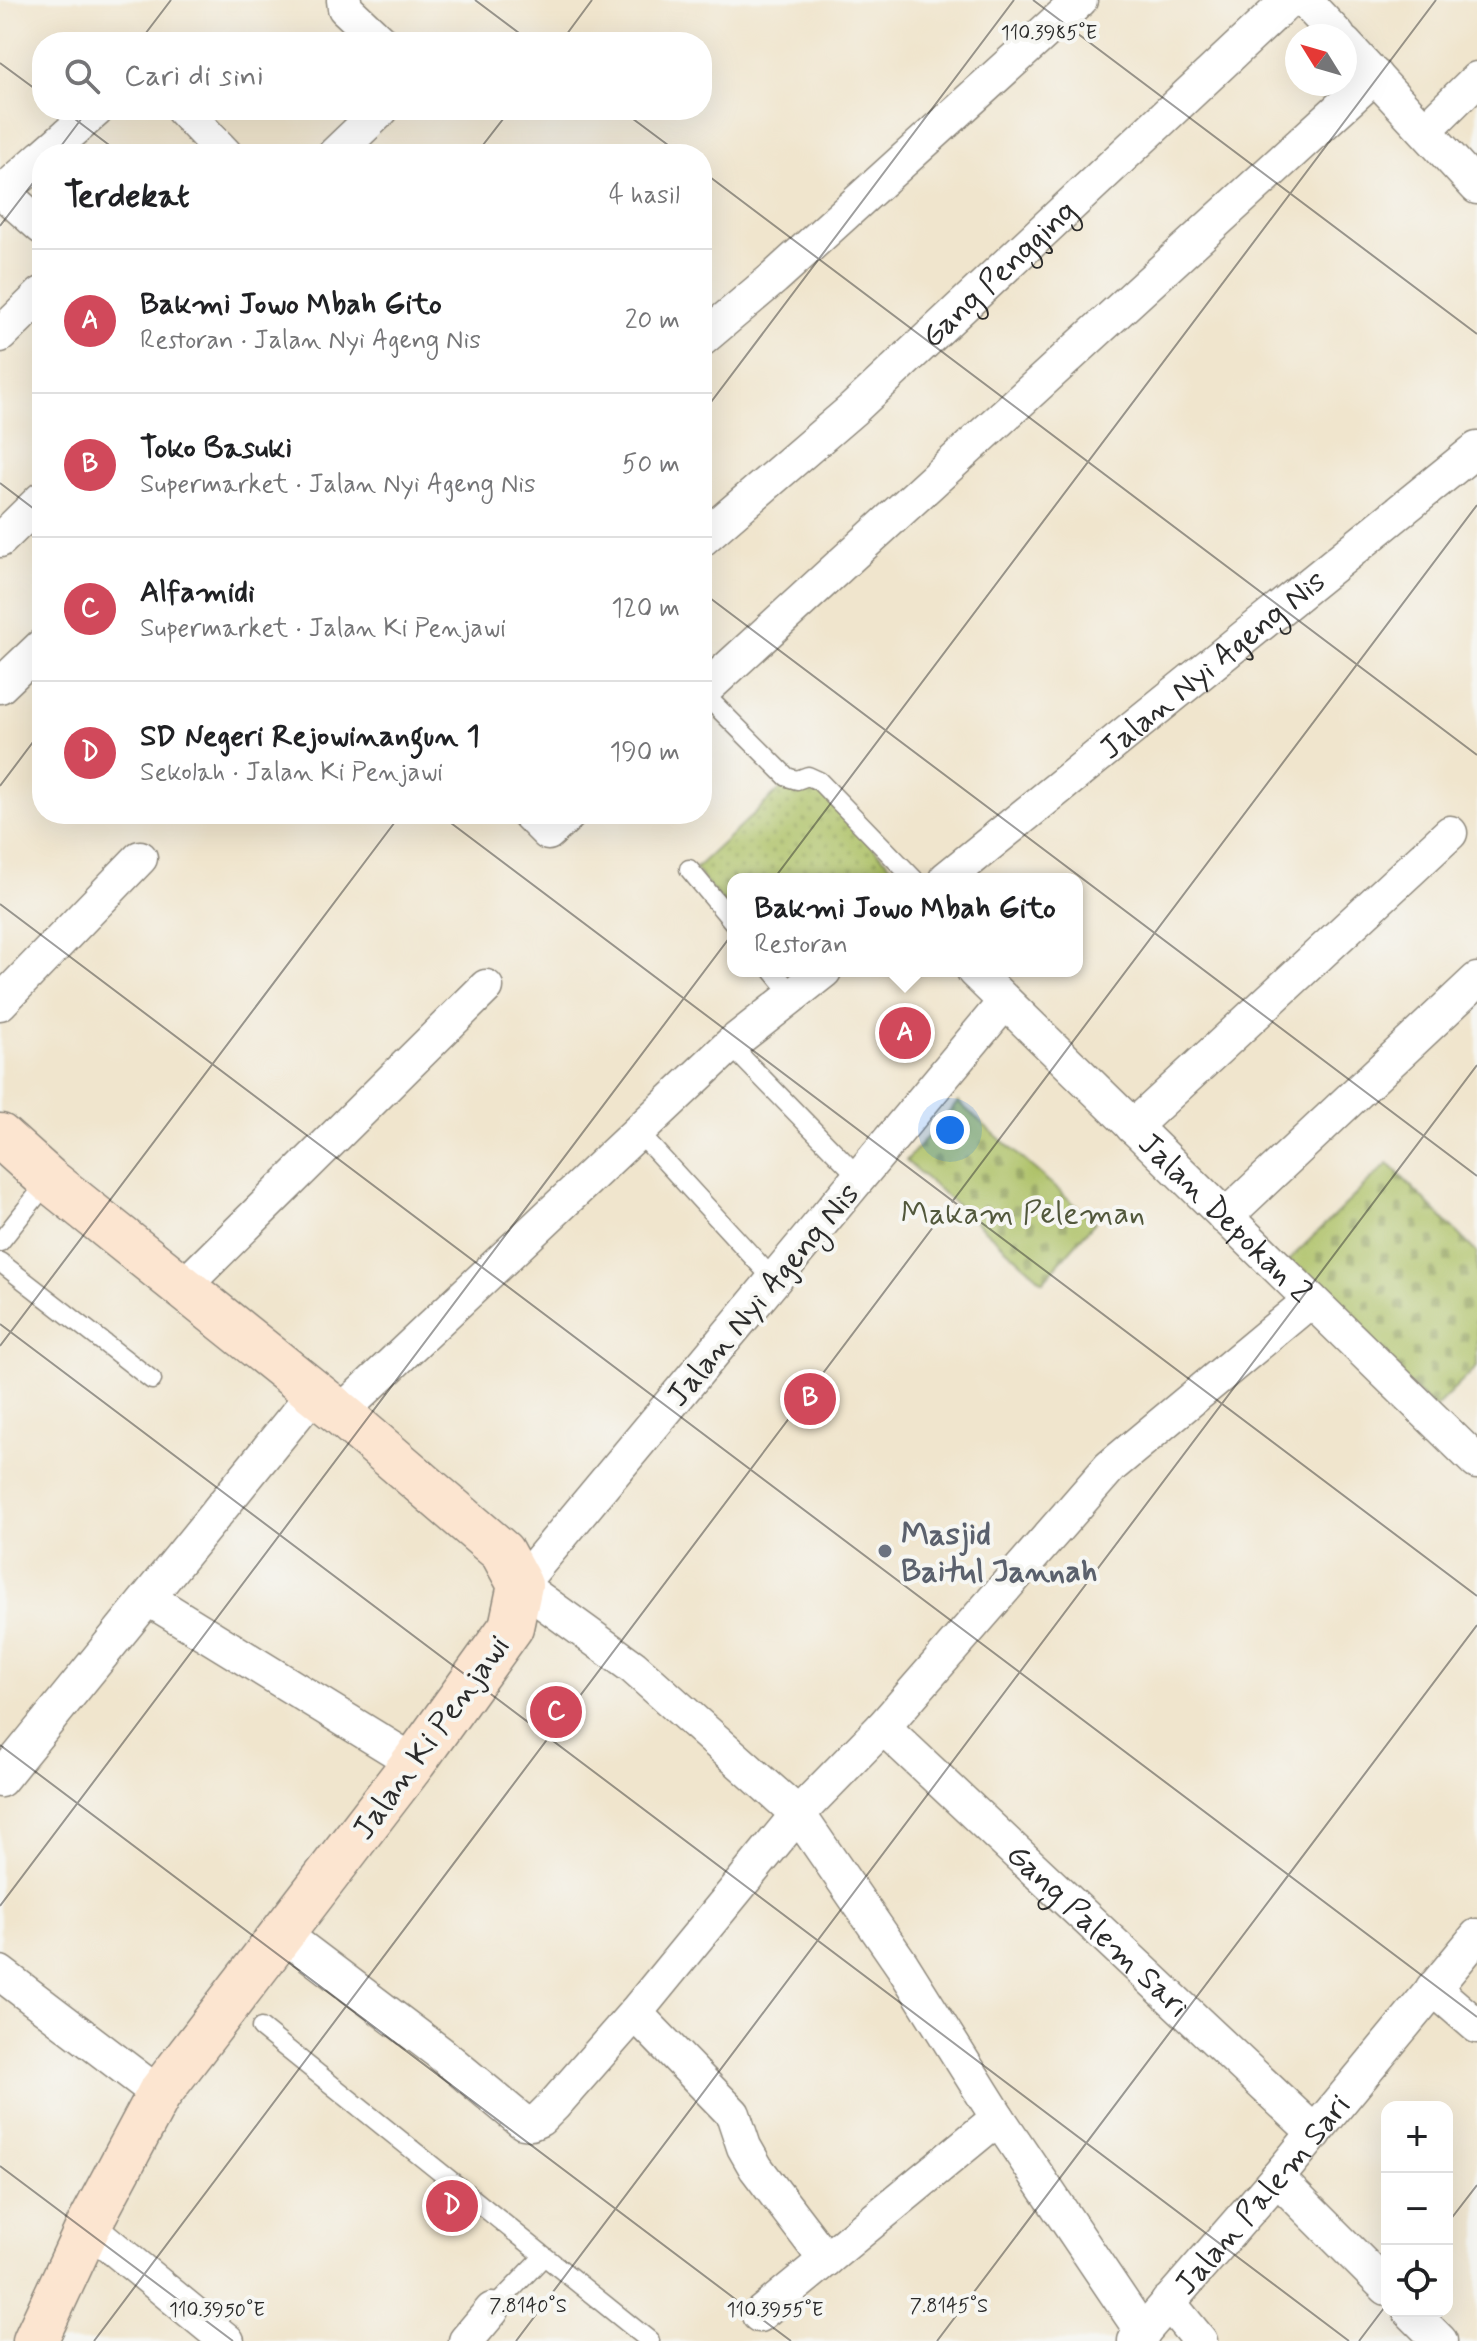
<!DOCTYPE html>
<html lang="id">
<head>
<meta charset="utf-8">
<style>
	body { margin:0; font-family:Mynerve,sans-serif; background:#f6f6f6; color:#202124 }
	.controls { position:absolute; right:24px; bottom:24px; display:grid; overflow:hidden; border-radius:16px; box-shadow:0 8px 32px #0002 }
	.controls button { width:72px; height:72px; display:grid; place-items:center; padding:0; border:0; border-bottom:2px solid #e0e0e0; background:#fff; color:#202124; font:40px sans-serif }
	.compass { position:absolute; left:1285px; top:24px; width:72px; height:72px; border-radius:50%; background:#fff; box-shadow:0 8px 32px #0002; rotate:307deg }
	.you { position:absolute; left:950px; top:1130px; width:28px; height:28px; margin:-20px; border:6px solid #fff; border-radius:50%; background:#1a73e8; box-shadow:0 0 0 12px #1a73e833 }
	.badge { display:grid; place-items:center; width:52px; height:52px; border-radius:50%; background:#d1495b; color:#fff; font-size:26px; font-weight:700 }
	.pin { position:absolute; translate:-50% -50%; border:4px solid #fff; box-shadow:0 2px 8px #0006 }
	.popup { position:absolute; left:727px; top:873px; width:356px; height:104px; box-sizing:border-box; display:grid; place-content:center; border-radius:16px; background:#fff; filter:drop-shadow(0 2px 6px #0005); font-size:26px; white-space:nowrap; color:#757577 }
	.popup b { font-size:30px; color:#202124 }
	.popup::after { content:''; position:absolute; left:50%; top:100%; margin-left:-16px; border:16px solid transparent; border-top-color:#fff }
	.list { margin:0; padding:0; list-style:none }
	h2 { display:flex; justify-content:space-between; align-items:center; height:104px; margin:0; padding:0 32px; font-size:34px }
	h2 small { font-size:26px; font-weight:400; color:#757577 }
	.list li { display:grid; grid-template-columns:52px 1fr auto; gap:24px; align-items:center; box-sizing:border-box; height:144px; padding:0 32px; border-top:2px solid #e0e0e0 }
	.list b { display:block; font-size:30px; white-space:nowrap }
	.list p { margin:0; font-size:26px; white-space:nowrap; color:#757577 }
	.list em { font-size:26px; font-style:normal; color:#757577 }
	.icon { flex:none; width:44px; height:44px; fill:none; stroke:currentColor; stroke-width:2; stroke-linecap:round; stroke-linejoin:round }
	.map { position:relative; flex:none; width:1477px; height:2341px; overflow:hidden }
	.search { position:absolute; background:#fff; box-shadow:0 8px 32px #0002; left:32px; top:32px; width:680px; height:88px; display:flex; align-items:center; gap:20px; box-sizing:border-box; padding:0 28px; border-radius:32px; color:#757577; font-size:30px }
	.panel { position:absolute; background:#fff; box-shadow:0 8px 32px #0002; left:32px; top:144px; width:680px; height:680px; border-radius:32px }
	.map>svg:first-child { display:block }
</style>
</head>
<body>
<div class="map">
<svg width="1477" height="2341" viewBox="0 0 1477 2341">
	<defs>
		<pattern id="grass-dots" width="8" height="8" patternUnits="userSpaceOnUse" patternTransform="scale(2)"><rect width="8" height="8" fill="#acc064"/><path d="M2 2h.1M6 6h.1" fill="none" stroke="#8c9c53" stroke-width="1.8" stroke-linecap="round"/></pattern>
		<pattern id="cemetery-stones" width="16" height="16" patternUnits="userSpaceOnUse" patternTransform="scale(2)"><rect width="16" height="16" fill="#acc064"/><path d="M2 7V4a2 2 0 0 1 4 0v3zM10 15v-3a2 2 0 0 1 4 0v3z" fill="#8c9c53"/></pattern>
	</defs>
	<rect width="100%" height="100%" fill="#f6f6f2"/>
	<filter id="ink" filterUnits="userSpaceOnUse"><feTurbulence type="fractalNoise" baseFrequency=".0125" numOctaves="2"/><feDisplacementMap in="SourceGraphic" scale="16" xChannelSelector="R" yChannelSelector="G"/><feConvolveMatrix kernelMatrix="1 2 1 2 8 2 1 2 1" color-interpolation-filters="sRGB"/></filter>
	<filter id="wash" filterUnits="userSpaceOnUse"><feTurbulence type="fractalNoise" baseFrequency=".006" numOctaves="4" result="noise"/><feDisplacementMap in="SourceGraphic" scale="32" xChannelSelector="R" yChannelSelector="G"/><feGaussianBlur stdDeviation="1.8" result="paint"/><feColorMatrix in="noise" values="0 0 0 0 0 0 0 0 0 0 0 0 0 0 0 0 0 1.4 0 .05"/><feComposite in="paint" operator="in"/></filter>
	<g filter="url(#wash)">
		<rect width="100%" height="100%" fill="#f0e5cd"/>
		<!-- grass -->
		<path fill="url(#grass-dots)" stroke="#6c7648" stroke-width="2" d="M809,781L904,879H733V915L695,869L788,782Z"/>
		<!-- cemetery -->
		<path fill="url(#cemetery-stones)" stroke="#6c7648" stroke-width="2" d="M958,1102L1095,1222L1043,1281L906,1161Z
			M1388,1163L1477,1253V1318L1475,1321L1477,1323V1367L1434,1409L1288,1261Z"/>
	</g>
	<g filter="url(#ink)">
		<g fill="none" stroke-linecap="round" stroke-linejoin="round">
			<!-- service casing -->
			<g stroke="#8e887c" stroke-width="21">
				<path id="service" d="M702,692L787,777L797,780L808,776L819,781L914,879
					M689,869L733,922
					M773,971L792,994
					M730,1045L859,1177
					M638,1132L774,1280
					M0,1242L49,1180
					M0,1262L152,1380
					M261,2028L650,2341
					M492,2310L543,2257"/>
			</g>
			<!-- minor casing -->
			<g stroke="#8e887c" stroke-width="37">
				<g id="minor">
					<path d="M344,0L345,8L381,42"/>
					<path d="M1304,0L1338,36"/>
					<path d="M1345,44L1477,187"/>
					<path d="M183,110L225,154"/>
					<path d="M1425,130L1477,79"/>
					<path d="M46,154L96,110"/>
					<path d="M335,154L381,110"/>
					<path d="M0,190L42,227"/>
					<path d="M3,192L42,157"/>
					<path d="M0,335L42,294"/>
					<path d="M702,339L774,278L1080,0"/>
					<path id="s1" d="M702,539L852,410L1289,0"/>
					<path d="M0,540L42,499"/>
					<path d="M0,686L42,646"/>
					<path d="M702,692L1375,76"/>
					<path d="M529,814L548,833L569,814"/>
					<path id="s2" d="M946,879L1477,449"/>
					<path id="s3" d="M974,971L1477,1462"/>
					<path d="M0,1003L140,858"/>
					<path d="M1004,1003L520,1585L633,1667L798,1814L883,1727L1110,1467L1311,1300"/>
					<path d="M1133,1127L1450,833"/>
					<path d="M1225,1217L1477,980"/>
					<path d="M183,1287L486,987"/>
					<path d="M340,1413L730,1045L824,971"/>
					<path d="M149,1599L414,1762"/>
					<path id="s4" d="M883,1727L1315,2133"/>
					<path d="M0,1780L314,1393"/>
					<path d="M283,1934L440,2053L523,2122L531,2123L540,2119L554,2105L635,2013L798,1814L902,1965L998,2118L1143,2333"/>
					<path d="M0,1973L159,2094"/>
					<path d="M1433,1988L1477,2026"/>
					<path d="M635,2013L733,2114L744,2147L756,2168L826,2260"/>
					<path d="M1277,2178L1387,2288"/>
					<path d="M88,2227L227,2341"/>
					<path d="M1168,2302L1200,2341"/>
					<path d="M1410,2311L1440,2341"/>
					<path d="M759,2315L998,2118"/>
					<path d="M466,2341L492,2310"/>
					<path id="s5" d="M1135,2341L1277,2178L1477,1936"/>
				</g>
			</g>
			<!-- secondary casing -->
			<g stroke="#8e887c" stroke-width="47">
				<path id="secondary" d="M0,1136L49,1180L340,1413L502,1552L520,1585L511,1627L414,1762L159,2094L88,2227L35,2341"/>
			</g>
			<!-- service -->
			<use href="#service" stroke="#fff" stroke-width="18"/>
			<!-- minor -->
			<use href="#minor" stroke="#fff" stroke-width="34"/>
			<!-- secondary -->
			<use href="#secondary" stroke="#fce5d0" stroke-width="44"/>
		</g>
	</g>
	<!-- ticks -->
	<path fill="none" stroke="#2b2b2b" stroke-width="2" stroke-opacity="0.45" d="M475,0L531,42M1033,0L1477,334M139,42L171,0M561,42L592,0M0,63L42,94M63,110L121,154M621,110L680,154M55,154L88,110M476,154L510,110M702,171L1477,755M0,226L42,171M702,414L1014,0M0,483L42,515M702,592L1477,1176M0,786L42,730M439,814L1477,1596M0,904L1477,2017M0,1324L1349,2341M0,1346L401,814M0,1745L791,2341M0,1906L1436,0M0,2166L233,2341M1447,2224L1477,2185M94,2341L1477,505M516,2341L1477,1065M937,2341L1477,1625M1359,2341L1387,2304"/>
	<!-- markers -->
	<circle fill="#6b7280" stroke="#f6f6f2" stroke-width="3" cx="885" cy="1551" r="8"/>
	<g text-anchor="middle" stroke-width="8" stroke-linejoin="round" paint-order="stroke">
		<!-- street labels -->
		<g font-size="32" fill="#2b2b2b" stroke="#f6f6f2">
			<text dy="11" stroke="none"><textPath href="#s1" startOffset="398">Gang Pengging</textPath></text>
			<text dy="11" stroke="none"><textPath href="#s2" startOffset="342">Jalan Nyi Ageng Nis</textPath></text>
			<text dy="11" stroke="none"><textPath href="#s3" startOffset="352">Jalan Depokan 2</textPath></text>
			<text transform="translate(762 1294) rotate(-50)" y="11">Jalan Nyi Ageng Nis</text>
			<text transform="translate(430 1737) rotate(-54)" y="11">Jalan Ki Penjawi</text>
			<text dy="11" stroke="none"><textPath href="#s4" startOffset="296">Gang Palem Sari</textPath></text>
			<text dy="11" stroke="none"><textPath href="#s5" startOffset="194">Jalan Palem Sari</textPath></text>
		</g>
		<!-- park labels -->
		<g font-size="32" fill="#52583c" stroke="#f6f6f2">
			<text x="1023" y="1223">Makam Peleman</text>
		</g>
		<!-- worship labels -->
		<g font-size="32" font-weight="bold" fill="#5b616d" stroke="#f6f6f2" text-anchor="start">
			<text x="901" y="1544">Masjid<tspan x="901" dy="37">Baitul Jannah</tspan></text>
		</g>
	</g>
	<g font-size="20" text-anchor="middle" fill="#2b2b2b" stroke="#f6f6f2" stroke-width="8" stroke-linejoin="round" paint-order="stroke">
		<text x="1049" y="39">110.3985°E</text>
		<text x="528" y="2312">7.8140°S</text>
		<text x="949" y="2312">7.8145°S</text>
		<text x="217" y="2316">110.3950°E</text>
		<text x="775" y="2316">110.3955°E</text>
	</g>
</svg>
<div class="controls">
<button>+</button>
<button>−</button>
<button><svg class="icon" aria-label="locate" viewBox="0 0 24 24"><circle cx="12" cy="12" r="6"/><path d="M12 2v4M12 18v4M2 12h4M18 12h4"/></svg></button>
</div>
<svg class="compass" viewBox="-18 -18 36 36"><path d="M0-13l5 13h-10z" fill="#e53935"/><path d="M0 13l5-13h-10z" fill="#757577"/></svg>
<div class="you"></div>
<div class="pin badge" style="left:905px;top:1033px">A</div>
<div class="popup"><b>Bakmi Jowo Mbah Gito</b>Restoran</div>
<div class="pin badge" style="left:810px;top:1399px">B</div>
<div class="pin badge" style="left:556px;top:1712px">C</div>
<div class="pin badge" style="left:452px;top:2206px">D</div>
<div class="search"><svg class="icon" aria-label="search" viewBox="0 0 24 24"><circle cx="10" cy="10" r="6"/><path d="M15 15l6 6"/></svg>Cari di sini</div>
<section class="panel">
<h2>Terdekat<small>4 hasil</small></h2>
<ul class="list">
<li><span class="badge">A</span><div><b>Bakmi Jowo Mbah Gito</b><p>Restoran · Jalan Nyi Ageng Nis</p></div><em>20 m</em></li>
<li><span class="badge">B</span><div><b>Toko Basuki</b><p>Supermarket · Jalan Nyi Ageng Nis</p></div><em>50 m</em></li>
<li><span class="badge">C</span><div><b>Alfamidi</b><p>Supermarket · Jalan Ki Penjawi</p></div><em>120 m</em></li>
<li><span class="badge">D</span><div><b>SD Negeri Rejowinangun 1</b><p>Sekolah · Jalan Ki Penjawi</p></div><em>190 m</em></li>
</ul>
</section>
</div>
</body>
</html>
